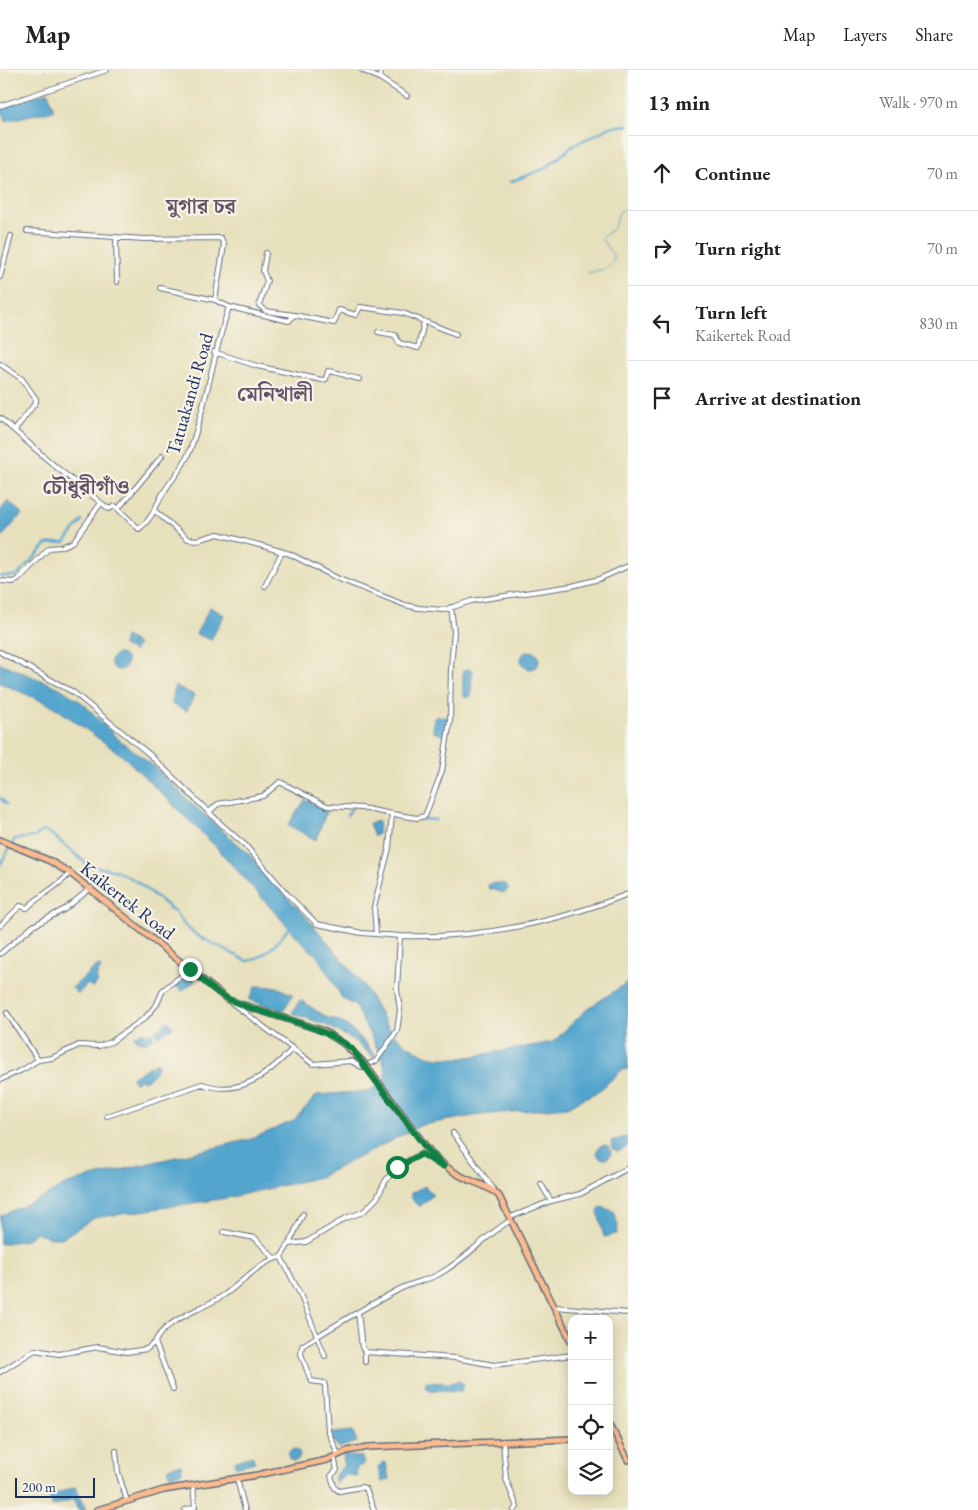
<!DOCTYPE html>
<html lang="en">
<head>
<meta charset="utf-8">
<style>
	body { margin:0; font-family:"EB Garamond","Noto Serif Bengali",serif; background:#f2f2f2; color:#222 }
	.controls { position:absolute; right:15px; bottom:15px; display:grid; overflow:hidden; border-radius:10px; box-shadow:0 2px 12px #0003 }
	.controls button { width:45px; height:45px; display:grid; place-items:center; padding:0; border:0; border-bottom:1px solid #e0e0e0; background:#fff; color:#222; font:25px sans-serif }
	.scale { position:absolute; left:15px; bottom:12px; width:80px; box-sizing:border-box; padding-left:5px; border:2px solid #1b2f5e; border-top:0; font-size:14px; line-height:18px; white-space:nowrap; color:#1b2f5e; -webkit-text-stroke:4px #f7f3e8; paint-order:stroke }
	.stop { position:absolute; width:15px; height:15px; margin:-11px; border:4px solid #0b8043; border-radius:50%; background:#fff }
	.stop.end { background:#0b8043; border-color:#fff; box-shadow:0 1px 5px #0008 }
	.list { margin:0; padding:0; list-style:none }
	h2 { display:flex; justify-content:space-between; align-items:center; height:65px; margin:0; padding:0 20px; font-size:21px }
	h2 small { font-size:16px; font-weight:400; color:#767676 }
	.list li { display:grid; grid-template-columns:32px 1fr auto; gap:15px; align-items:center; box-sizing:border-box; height:75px; padding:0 20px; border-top:1px solid #e0e0e0 }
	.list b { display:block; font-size:19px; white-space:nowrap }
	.list p { margin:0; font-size:16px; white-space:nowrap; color:#767676 }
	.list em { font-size:16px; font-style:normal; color:#767676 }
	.icon { flex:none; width:28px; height:28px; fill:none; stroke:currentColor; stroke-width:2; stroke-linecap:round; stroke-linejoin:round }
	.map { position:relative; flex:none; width:628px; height:1440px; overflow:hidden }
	header { display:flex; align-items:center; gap:30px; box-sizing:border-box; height:70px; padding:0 25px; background:#fff; border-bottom:1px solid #e0e0e0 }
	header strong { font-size:24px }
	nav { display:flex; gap:28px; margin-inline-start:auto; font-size:18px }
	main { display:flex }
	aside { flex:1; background:#fff }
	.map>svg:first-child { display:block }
</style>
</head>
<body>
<header>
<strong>Map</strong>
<nav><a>Map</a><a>Layers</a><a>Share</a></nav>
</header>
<main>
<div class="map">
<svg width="628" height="1440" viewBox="0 0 628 1440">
	<rect width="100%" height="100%" fill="#f7f3e8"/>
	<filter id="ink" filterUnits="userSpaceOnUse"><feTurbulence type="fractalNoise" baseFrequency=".02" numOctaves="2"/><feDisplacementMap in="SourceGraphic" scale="10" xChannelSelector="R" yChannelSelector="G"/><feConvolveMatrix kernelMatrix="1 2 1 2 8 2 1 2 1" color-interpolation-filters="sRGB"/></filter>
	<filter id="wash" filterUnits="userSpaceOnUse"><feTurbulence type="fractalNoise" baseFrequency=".0096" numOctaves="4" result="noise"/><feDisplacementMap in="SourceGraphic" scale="20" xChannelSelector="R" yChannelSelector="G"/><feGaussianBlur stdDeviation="1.12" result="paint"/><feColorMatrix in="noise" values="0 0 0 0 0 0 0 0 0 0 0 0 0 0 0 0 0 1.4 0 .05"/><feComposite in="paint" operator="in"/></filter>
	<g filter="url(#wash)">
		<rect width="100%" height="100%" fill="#e7e0bc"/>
		<!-- water -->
		<path fill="#52a5ce" stroke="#366a96" d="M48,22L54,40L5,51L0,37Z
			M8,431L22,444L0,469V441Z
			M210,537L224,545L211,570L196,564Z
			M125,567L138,574L134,582L130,579L132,572L129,579L123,576Z
			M521 590a9 9 0 1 1 18 0a9 9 0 1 1-18 0Z
			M111 592a8 8 0 1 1 16 0a8 8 0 1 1-16 0Z
			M0,593L60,618L84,634L117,668L156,698L193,735L246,781L273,813L302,842L363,914L391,962L407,975L427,986L440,988H463L553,972L587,939L628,912V999L622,1000L599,1021L567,1037L480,1045L422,1055L320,1107L227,1128L94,1148L62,1168H50L37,1162L26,1170L0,1174V1146L44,1127L65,1115L87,1108L251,1069L293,1051L317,1025L369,1021L383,1011L386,1002L382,988L355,936L342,928L320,889L299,869L216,777L123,686L53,636L0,613Z
			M468,599L472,601L471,626L466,628L463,625V601Z
			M175,616L194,625L187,641L172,634Z
			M438,646L446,647L448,650L445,666L433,662L434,648Z
			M305,730L327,740L316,770L288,755Z
			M379,751L378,764L374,767L369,753Z
			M495,813L506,814L509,819L503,823L488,818L489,814Z
			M98,895L101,898L96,908L98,912L93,919L88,914L78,924L72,918Z
			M192,903L195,911L182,921L175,915Z
			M256,916L277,917L293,925L283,941L249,930Z
			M300,930L328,948C347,949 364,972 375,985L374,988L355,971L326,955L292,943Z
			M168,951L173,957L158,966L155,961Z
			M143,961L146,965L151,962L154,968L147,972H139L134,967Z
			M157,992L159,995L151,1007L144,1011L140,1009L135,1013L131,1008Z
			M626,1067L628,1076L618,1082L613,1079L611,1071Z
			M597 1082a7 7 0 1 1 14 0a7 7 0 1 1-14 0Z
			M425,1116L433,1125L419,1137L411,1128V1123Z
			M601,1137L614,1141L618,1156L617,1164L604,1167L598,1142Z
			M459,1311L464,1314L462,1321L430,1320L425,1316L426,1312L448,1313Z
			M353,1361L357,1372L338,1378L333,1369V1363Z
			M288 1385a6 6 0 1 1 12 0a6 6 0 1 1-12 0Z
			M347,1382L348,1386L362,1387L364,1394L356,1398L357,1406L346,1405L336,1413C332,1403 340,1402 344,1395L343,1384Z
			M252,1385L255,1392L236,1397L234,1392Z
			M383,1392L386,1393L389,1409L382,1412L378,1397Z
			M175,1395H181L182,1402L170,1406L168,1399Z
			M75,1417L86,1440H78L73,1429L53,1437L49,1426Z"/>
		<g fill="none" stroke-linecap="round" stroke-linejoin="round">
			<!-- stream -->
			<path stroke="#52a5ce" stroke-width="1" d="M587,203C598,200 613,200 614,187L601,168L614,158L619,142L628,138"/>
			<!-- canal -->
			<path stroke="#52a5ce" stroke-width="2.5" d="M510,112L546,98L574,75L611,57L628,55
				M0,506H17L47,474L65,472L82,451
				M0,728L6,734
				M347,746L351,739
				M418,749L437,750
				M0,795L15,769L35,767L42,761L50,763L88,795L117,801L136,811L175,842L186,857L198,866L247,891C265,890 281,868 291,855"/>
		</g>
	</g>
	<g filter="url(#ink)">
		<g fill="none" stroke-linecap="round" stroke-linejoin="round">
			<!-- minor casing -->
			<g stroke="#626d7f" stroke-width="6">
				<path id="minor" d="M362,0L381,9L407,26
					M380,0L381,9
					M0,36L107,0
					M27,161L144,169L221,168L224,175L215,230L229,237L289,251L294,245L334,253L339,240L356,245L360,237L403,243L456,264
					M116,167L117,212
					M266,183L263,201L267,211L259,235L266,241L294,245
					M0,207L11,166
					M160,218L215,230
					M378,262L395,265L399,273L418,278L424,252
					M214,282L257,296L322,310L326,309L328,301C339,302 347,307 359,309
					M0,294L22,309L36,329V332L15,360
					M0,348L56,397L109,439L115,436L139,459C152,449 155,438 162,425C171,409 184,398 190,380C207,333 213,284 229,237
					M118,439L162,386
					M156,442L188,469L197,470L218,464L263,476L290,484L339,509L405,535L419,538L444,540L471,531L572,516L599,509L628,496
					M0,511L13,512L18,510L49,478L61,477L73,472L101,433
					M265,516L282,482
					M0,582L73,622L149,684L221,754L245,775L288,825L317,854L362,863L400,866
					M209,742L218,734L263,726L280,712L327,736L362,738L392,744
					M0,856L20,836L27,838C41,824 57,818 70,803
					M376,864L374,837L389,778L392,744L417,748L425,746L442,701L450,651L451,597L454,562L451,537
					M0,884L33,856L65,839L91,818
					M232,933L313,994L351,991L362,997L376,991L397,961L400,940L397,919L400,866C479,869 555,853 628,824
					M7,943L38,990
					M0,1010L24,999L38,990L52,988L79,975L99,976L111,972L145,948L157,934L163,920L190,899
					M107,1046L202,1014C240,1027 268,1005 293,978
					M453,1063L494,1120
					M541,1114L551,1131
					M511,1147L551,1131L580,1124L628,1098
					M224,1162L255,1168L274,1188
					M289,1174L303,1144
					M281,1187L289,1174L306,1172L346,1148L363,1142L377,1128L386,1110L397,1097L422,1083L441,1096H444
					M555,1237L628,1243
					M358,1243L362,1277L365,1282
					M365,1292V1282L455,1288L494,1295L572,1285
					M0,1302L35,1280L59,1284L98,1277L127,1282L147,1279L155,1272
					M173,1319L155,1272C163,1251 202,1239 221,1227C241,1215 257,1192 281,1187L300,1224L325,1286
					M503,1371L506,1409L517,1437L514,1440
					M116,1381L118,1402L127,1431
					M338,1384L328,1361L325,1316L324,1313L311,1311L301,1284L302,1276C333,1256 366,1237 398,1220C412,1212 428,1211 441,1203C467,1188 486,1165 511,1150
					M334,1387L337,1400L331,1406L335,1418L339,1421L362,1417L366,1419L374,1440
					M237,1409L245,1440
					M185,1440L195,1437L193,1415"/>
			</g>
			<!-- major casing -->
			<g stroke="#626d7f" stroke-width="8">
				<path id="major" d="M0,770L50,791L70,803L228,930L324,961L344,974L362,991
					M416,1063C429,1082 443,1098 465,1108C477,1114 490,1116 499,1126L572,1273
					M609,1352L628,1390
					M97,1440L164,1420L257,1405L327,1390L347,1381L368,1377L572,1369"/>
			</g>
			<!-- minor -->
			<use href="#minor" stroke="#fff" stroke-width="4"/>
			<!-- major -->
			<use href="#major" stroke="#fbbb8d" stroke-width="5"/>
			<!-- major-bridge casing -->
			<g stroke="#626d7f" stroke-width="8" stroke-linecap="butt">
				<path id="major-bridge" d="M362,991L416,1063"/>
			</g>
			<!-- major-bridge -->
			<use href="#major-bridge" stroke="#fbbb8d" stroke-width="5"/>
		</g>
	</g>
	<g fill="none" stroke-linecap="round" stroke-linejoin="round" filter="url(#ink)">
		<!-- route -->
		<path stroke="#0b8043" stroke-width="6" d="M190,899C202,909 216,924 230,930C271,948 315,951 352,979L427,1079L444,1096H441L422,1084L397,1097"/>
	</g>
	<g text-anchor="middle" stroke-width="4.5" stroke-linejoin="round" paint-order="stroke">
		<!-- street labels -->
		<g font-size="19" fill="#1b2f5e" stroke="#f7f3e8">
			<text transform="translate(189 324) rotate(-74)" y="7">Tatuakandi Road</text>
			<text transform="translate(128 830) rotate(38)" y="7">Kaikertek Road</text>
		</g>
		<!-- quarter labels -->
		<g font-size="21" font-weight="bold" fill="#625367" stroke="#f7f3e8">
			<text x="201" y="143">মুগার চর</text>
			<text x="275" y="331">মেনিখালী</text>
			<text x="86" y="424">চৌধুরীগাঁও</text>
		</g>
	</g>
</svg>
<div class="controls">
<button>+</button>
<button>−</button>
<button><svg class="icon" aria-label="locate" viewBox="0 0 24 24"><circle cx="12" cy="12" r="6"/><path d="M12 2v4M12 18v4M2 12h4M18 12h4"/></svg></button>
<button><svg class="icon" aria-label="layers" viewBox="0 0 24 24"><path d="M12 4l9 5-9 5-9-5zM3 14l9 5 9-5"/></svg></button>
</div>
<div class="scale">200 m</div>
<div class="stop" style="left:397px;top:1097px"></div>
<div class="stop end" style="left:190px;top:899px"></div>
</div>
<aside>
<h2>13 min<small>Walk · 970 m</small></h2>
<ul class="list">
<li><svg class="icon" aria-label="ahead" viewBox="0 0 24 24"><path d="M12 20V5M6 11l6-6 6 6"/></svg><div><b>Continue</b></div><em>70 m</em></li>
<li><svg class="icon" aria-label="right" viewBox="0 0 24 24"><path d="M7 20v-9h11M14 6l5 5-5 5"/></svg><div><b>Turn right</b></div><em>70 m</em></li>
<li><svg class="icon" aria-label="left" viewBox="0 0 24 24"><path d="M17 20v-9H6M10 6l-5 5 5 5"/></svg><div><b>Turn left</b><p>Kaikertek Road</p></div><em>830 m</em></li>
<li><svg class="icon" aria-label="arrive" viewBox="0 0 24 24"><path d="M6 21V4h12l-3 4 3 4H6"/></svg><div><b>Arrive at destination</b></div></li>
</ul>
</aside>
</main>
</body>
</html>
